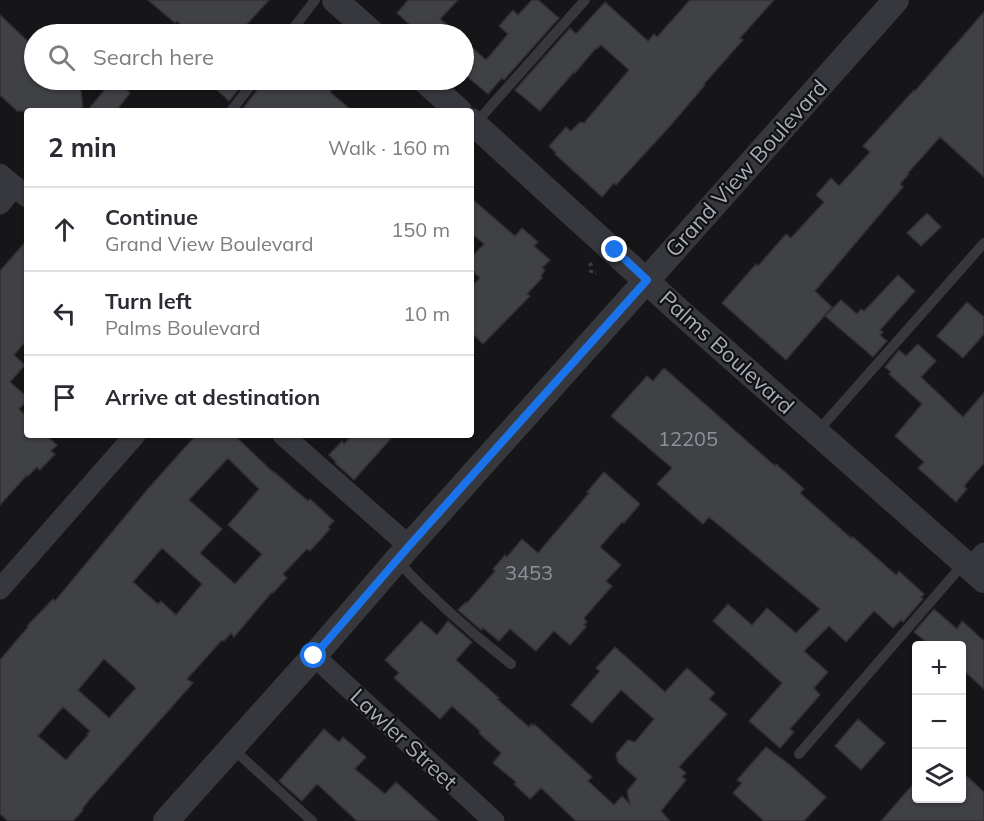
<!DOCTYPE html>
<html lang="en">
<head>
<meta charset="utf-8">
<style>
	body { margin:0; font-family:Mulish,sans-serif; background:#f7f7f7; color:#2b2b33 }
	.controls { position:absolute; right:18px; bottom:18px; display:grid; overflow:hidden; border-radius:6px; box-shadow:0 2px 4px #0004 }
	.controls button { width:54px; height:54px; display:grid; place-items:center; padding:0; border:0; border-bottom:2px solid #e1e1e2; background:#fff; color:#2b2b33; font:30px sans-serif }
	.stop { position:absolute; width:18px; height:18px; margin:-14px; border:4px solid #1a73e8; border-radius:50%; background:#fff }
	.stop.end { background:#1a73e8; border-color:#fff; box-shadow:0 2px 6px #0008 }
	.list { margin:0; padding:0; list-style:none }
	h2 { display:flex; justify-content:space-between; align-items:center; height:78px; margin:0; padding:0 24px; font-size:26px }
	h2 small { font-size:20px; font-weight:400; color:#7c7c81 }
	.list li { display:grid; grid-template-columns:39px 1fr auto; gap:18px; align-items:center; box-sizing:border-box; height:84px; padding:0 24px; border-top:2px solid #e1e1e2 }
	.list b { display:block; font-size:22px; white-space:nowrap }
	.list p { margin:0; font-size:20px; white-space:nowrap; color:#7c7c81 }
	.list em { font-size:20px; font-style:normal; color:#7c7c81 }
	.icon { flex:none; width:33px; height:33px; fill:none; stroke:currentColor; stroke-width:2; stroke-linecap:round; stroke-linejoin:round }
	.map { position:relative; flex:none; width:984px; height:821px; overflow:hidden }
	.search { position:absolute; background:#fff; box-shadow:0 2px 4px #0004; left:24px; top:24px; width:450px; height:66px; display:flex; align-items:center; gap:15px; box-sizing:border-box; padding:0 21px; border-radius:33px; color:#7c7c81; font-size:22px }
	.panel { position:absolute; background:#fff; box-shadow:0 2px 4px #0004; left:24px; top:108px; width:450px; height:330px; border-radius:6px }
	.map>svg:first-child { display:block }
</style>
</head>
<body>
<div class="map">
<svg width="984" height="821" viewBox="0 0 984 821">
	<rect width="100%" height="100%" fill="#161618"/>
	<!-- building -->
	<path fill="#404145" stroke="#303034" stroke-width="1.5" fill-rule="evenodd" d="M148,0H269L238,34H191L177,21L175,23Z
		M408,0H458L440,19L458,34H420L397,13Z
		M532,0H538L559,18L504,80L502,78L488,94L464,74V40L486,60L508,34L499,26L513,10L518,15Z
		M690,0H774L740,38L743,40L704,84L705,85L671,125L616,185L614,183L602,197L555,154L556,153L549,146L566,127L571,131L580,122L584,123L629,70L601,45L597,49L596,48L575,73L574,72L540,111L515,90L570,28L576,34L605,2L648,41L654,34L657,37Z
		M984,12V177L940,137L908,173L909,174L900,184L903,187L815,291L832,307L786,360L722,303L756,264L758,266L786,234L791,238L824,202L816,195L831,178L839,186L870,152L863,146L914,90L915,91Z
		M0,15L34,47V80H80L83,111H17L0,95Z
		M113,80L130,93L116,111H87Z
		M206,80H246L229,101Z
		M262,80H342L330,92L352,111H241L261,85Z
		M471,198L515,236L522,228L538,242L534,246L550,260L542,268L545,270L541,276L542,278L527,294L530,296L483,344L471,332V287L480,278L471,270V258L484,244L471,233Z
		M927,213L941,227L921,246L907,233Z
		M27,240V340L14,355L25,365L10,382L27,397V401L19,409L27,417V435H46L57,445L51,451L55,454L40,470L37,467L28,476L27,475L0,505V271Z
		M898,275L915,291L880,330L883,332L880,335L887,341L873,357L825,316L841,300L857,314L861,309L864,311Z
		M967,302L984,317V334L963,358L937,336Z
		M918,344L936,361L921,377L963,417L984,393V463L964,486L967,489L956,502L918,468L924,462L895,436L922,404L889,374L891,372L885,367L899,350L906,356Z
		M664,368L775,466L776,464L804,489L800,493L851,538L853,537L896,575L899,571L924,594L921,597L923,599L903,622L901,620L893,628L874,611L846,642L829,626L804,651L828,672L814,688L820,695L790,729L794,732L780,748L749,721L782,683L713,621L728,604L752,625L767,608L796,633L820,609L709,517L703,524L657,484L672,468L611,416L647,376L653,381Z
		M196,435H234L274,473V472L308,501L310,499L334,521L328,527L330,529L310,551L307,549L283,574L287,578L273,593L272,592L234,637L231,633L224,641L222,640L187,679L193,683L90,799L82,809L83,810L73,821H8L0,814V660L28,627L27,626L53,599L55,601L147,490ZM228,458L259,489L228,525L262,554L235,584L200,553L222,529L189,500ZM162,548L202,584L176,615L161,601L158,604L133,582ZM104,659L136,688L109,718L78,690ZM63,707L90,731L87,734L88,735L66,760L38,736Z
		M352,435H394L354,480L335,463L336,462L329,455L342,441L344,444Z
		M604,472L640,504L624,523L622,522L600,547L621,565L606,581L612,586L584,618L587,622L584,625L586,627L570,645L554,631L536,651L510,629L499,641L483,628L481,630L458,610L466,602L467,603L495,571L493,569L505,555L507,557L522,539L538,553L589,493L587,492Z
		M934,609L957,629L962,621L984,641V689L962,669V645H930L914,632Z
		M421,621L437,635L448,621L472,642L456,660L499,698L497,699L529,727L531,724L533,726L534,724L592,777L588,781L614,805L622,796L630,804L627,791L637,779L618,762L616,754L628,740L635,742L654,719L621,690L592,723L571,705L600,671L596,668L615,647L665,692L687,668L715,693L709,699L727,714L679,767L686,773L682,777L686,780L661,811L670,821H576L541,788L530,799L514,784L516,782L493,763L501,753L479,733L480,731L452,706L440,719L394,678L399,673L385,660Z
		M858,719L885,743L861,770L835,746Z
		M324,729L339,742L343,737L366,757L355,769L385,794L396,782L439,821H357L317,784L302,801L279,781Z
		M766,747L790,765L826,797L804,821H764L733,793L742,783L737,780Z
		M962,772L984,792V821H881L916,781V798H962Z"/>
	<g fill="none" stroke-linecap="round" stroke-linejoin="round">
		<!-- path -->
		<path stroke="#3d3f44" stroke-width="4" stroke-dasharray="3 4.5" stroke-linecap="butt" d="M590,263L592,267L591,273H596"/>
		<!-- service -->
		<path stroke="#37383d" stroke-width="10" d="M289,34L315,0
			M231,111L255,80
			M475,124L585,0
			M817,432L984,243
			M397,561C432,598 470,632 511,664
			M232,748L312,821
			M799,754L964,563"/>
		<!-- minor -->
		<path stroke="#37383d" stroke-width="21" d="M0,174L27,197
			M0,204L15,186
			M283,435L409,546
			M970,568L984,553
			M0,589L135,435
			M314,656L494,821"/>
		<!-- tertiary -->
		<path stroke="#37383d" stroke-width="26" d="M335,0L373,34
			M424,80L459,111
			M471,121L678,310L984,580
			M166,821L314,656L409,546L647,280L896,0"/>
	</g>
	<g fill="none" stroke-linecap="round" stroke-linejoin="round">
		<!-- route -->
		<path stroke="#1a73e8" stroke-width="8" d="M314,656L409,546L647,280L615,250"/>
	</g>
	<g text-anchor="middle" stroke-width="4.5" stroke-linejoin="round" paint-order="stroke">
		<!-- number labels -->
		<g font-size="20" fill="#8e929b">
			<text x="688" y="446">12205</text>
			<text x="529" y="580">3453</text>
		</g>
		<!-- street labels -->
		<g font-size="22" fill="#a8adb8" stroke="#111113">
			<text transform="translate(746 168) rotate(-48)" y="8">Grand View Boulevard</text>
			<text transform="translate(727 352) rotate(42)" y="8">Palms Boulevard</text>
			<text transform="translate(404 739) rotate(43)" y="8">Lawler Street</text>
		</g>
	</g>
</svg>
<div class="controls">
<button>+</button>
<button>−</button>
<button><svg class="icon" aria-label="layers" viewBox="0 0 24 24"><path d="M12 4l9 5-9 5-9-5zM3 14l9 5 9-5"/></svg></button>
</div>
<div class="stop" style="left:314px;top:656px"></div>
<div class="stop end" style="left:615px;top:250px"></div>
<div class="search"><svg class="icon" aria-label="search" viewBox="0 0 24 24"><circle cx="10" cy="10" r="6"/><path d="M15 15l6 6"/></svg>Search here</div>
<section class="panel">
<h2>2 min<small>Walk · 160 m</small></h2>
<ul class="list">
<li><svg class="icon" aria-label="ahead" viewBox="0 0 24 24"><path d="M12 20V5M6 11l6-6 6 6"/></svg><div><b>Continue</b><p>Grand View Boulevard</p></div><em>150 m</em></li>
<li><svg class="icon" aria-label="left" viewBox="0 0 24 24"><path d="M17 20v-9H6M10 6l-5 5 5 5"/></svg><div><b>Turn left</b><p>Palms Boulevard</p></div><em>10 m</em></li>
<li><svg class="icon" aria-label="arrive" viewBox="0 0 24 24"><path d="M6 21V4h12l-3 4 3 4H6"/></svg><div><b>Arrive at destination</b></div></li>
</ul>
</section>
</div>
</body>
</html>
